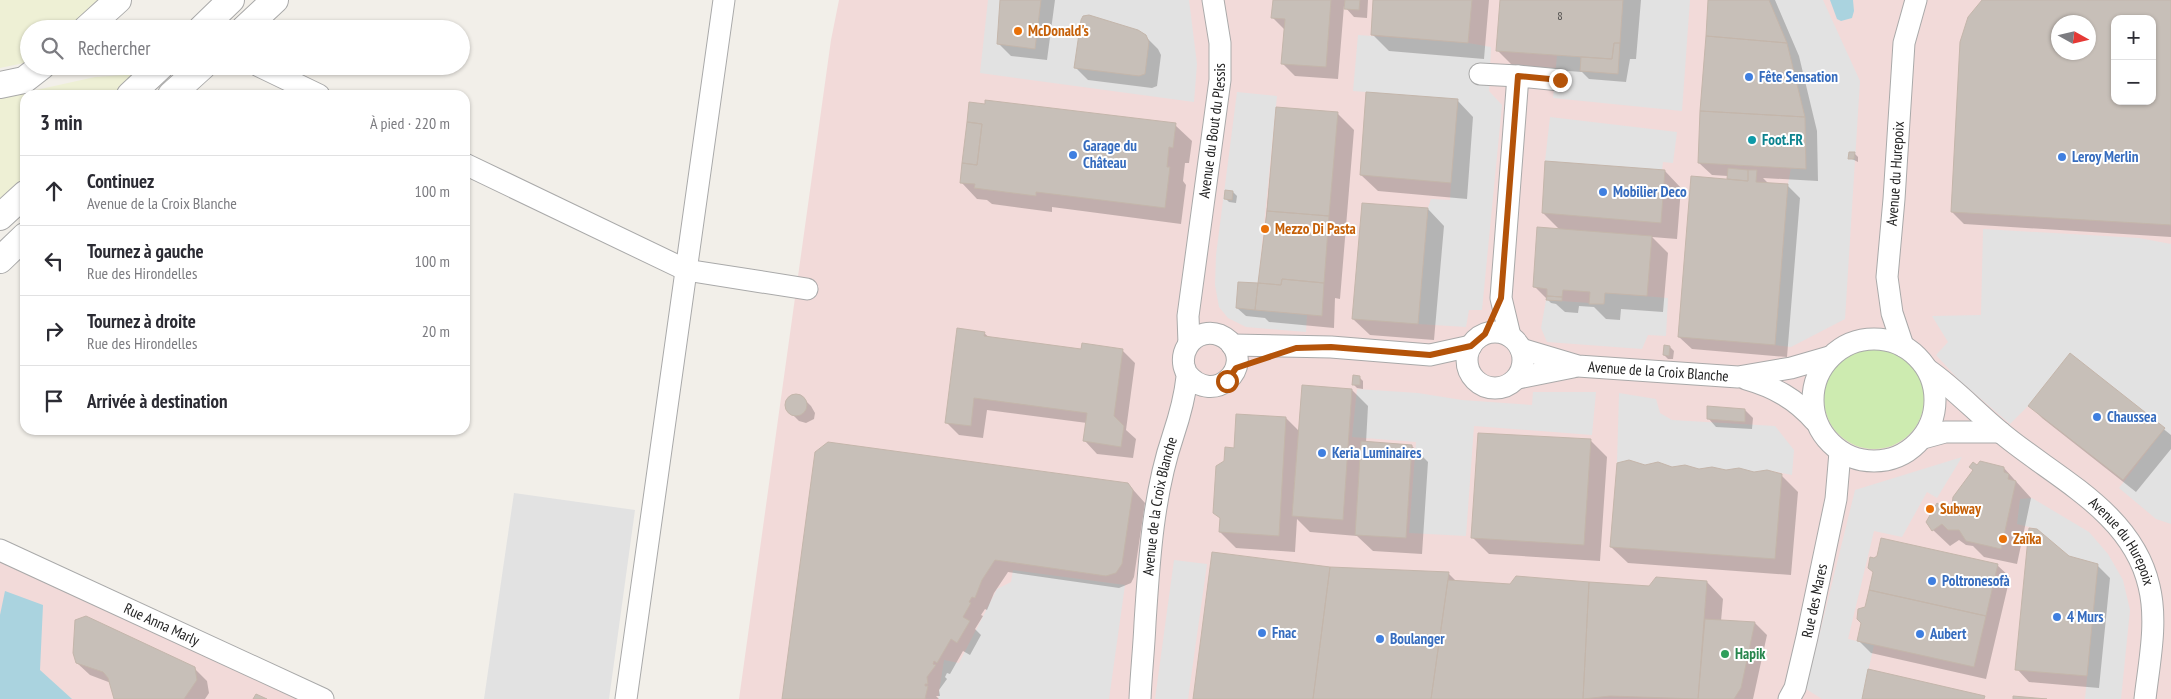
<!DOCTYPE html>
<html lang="fr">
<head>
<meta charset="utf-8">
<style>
	body { margin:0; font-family:"PT Sans Narrow",sans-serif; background:#f7f7f7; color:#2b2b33 }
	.controls { position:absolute; right:15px; top:15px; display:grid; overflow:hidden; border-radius:10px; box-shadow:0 1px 4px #0004 }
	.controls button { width:45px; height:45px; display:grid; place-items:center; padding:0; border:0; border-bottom:1px solid #e1e1e2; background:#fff; color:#2b2b33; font:25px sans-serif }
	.compass { position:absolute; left:2051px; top:15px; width:45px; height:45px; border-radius:50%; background:#fff; box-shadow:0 1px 4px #0004; rotate:98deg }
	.stop { position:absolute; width:15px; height:15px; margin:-11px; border:4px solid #b45309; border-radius:50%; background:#fff }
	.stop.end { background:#b45309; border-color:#fff; box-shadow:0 1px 5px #0008 }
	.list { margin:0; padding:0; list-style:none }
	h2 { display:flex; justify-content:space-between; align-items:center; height:65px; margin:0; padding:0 20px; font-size:21px }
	h2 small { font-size:16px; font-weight:400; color:#7c7c81 }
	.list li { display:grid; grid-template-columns:32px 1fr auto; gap:15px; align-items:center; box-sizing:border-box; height:70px; padding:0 20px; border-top:1px solid #e1e1e2 }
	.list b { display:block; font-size:19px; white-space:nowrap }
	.list p { margin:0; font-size:16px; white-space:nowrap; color:#7c7c81 }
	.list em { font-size:16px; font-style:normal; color:#7c7c81 }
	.icon { flex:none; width:28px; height:28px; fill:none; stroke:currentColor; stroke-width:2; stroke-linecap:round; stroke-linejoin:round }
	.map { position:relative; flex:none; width:2171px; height:699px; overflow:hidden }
	.search { position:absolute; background:#fff; box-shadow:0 1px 4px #0004; left:20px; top:20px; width:450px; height:55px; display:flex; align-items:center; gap:12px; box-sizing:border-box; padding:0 18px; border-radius:28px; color:#7c7c81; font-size:19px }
	.panel { position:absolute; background:#fff; box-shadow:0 1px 4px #0004; left:20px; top:90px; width:450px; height:345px; border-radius:15px }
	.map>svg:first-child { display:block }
</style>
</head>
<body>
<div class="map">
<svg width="2171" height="699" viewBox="0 0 2171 699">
	<rect width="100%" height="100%" fill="#f2efe9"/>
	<!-- commercial -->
	<path fill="#f2dad9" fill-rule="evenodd" d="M839,0H2171V699H739L831,40ZM2115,19H2152V101H2115ZM2058,22H2088V52H2058Z
		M0,550L323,699H0Z"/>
	<!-- farmland -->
	<path fill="#eef0d5" d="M0,0H102L69,29H29V62L0,68Z
		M139,74L117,95H25V181L0,204V98L95,77Z"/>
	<!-- grass -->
	<path fill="#cdebb0" d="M1824 399a50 50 0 1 1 100 0a50 50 0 1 1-100 0Z"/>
	<!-- parking -->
	<path fill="#e2e2e2" d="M988,0H1189L1197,64L1194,102L980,73Z
		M1623,0H1690L1682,111L1553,98L1557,55L1581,57L1580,71L1618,74Z
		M1769,0H1823L1860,81L1845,319L1791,347L1775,345L1788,184L1791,168L1806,169L1805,117L1787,43Z
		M1358,35L1468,43L1491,47L1489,91L1502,105L1482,310H1469L1466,327L1418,324L1428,208L1431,199L1450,200L1451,183L1366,92L1353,91Z
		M1237,92L1277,96L1258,283L1238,282L1236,308L1307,315L1306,332L1246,327L1228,318L1219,307L1215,285L1216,255Z
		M1550,117L1677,132L1673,163L1663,162L1662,170L1545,161Z
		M1983,229L2139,238L2171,244V524L2156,519L2119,488L2165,428L2070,353L2028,406L2010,424L1958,379L1936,355L1948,342L1932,316L1981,315Z
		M1605,293L1668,298L1666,336L1648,335L1642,349L1547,342L1541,328L1546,300L1604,304Z
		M1357,389L1418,393L1462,400L1532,405L1533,392H1596L1592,435L1474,426L1466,536L1409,533L1416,442L1352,437Z
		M1619,393L1656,399L1660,413L1672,420L1775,426L1794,450L1792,475L1767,470L1754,472L1726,470L1712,467L1699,469L1686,465L1672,467L1658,462L1645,465L1630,460L1617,463Z
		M1962,457L1937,498L1927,492L1902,537L1874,531L1848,639L1874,645L1862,699H1822L1806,689L1855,490Z
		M514,493L635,510L609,699H484Z
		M2032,498L2089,532L2108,554L2123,580L2130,610L2121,699H2085L2098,564L2069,556L2037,529L2017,524L2020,499Z
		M1174,560L1207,564L1188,699H1155Z
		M1013,570L1125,585L1109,699H938L944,660L959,663L997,589L1011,582Z"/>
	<!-- water -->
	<path fill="#aad3df" d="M1830,0H1853L1854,11L1852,18L1841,21L1837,19Z
		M5,591L43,605L40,670L72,699H0V615Z"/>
	<!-- shadow -->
	<path fill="#0003" fill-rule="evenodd" d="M1002,0H1055L1047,60L1011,56L998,43Z
		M1274,0H1368L1367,18L1354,17L1344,6L1338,79L1295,76L1282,63L1285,30L1273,18Z
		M1375,0H1489L1484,59L1389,51L1372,34Z
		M1501,0H1641L1636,59H1630L1626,82L1589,79L1582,72L1514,67L1497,50Z
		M1709,0H1775L1799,56L1817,131L1818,181L1763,178L1769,184L1787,185L1800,198L1787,357L1692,349L1679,337L1728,180V176L1712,175L1699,163Z
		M1984,0H2171V237L1964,224L1952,212ZM2115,19H2152V101H2115ZM2058,22H2088V52H2058Z
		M1145,36L1158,49L1161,55L1157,86L1152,88L1088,80L1076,68Z
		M1457,100L1473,117L1467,199L1378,191L1361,175Z
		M1277,108L1337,113L1354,130L1340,299L1335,298L1334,328L1269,322L1265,318L1246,316L1237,308L1259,286Z
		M1175,125L1192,141L1189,163H1185L1183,181L1186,185L1181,224L1052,207V212L992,204L987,200L977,199L961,182Z
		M1854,153L1858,157V162L1850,158Z
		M1665,171L1681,188L1677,239L1652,237L1668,253L1663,312L1621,309L1620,320L1606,319L1594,307L1579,306L1578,313L1565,312L1556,304L1551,303L1535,287L1560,230L1543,213Z
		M1233,192L1237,196L1236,203L1229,202L1225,198Z
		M1428,209L1444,226L1434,340L1370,335L1353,319Z
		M984,333L990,338L1082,350H1122L1135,363L1126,430L1136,439L1133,458L1097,454L1085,441L1087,423L987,410L983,438L959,435L946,422Z
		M1670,347L1674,351L1673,359H1668L1664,355Z
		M2070,354L2171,435V449L2136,492L2042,418L2030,405Z
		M1359,377L1363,381V389L1357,388L1353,384Z
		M1352,390L1368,406L1366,443L1412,446L1428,462L1422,554L1373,551L1357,536L1310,532L1297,519L1295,552L1236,548L1220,532L1221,519L1215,513L1225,461L1235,449L1286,418L1300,432Z
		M794,395L802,397L811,406L815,413L814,419L806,423L799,421L790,412L786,406L789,398Z
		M1745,410L1753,418L1752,429L1716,427L1708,418Z
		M1591,441L1607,457L1600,561L1489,554L1472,537Z
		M816,453L1128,484L1145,503L1134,577L1131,583L1119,588L1008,572L994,593L987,610L985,609L981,615L983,616L975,629L981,635L970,655L963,651L950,674L947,673L945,677L947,679L939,690L940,696H936L939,699H783Z
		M1645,466L1781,475L1798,492L1791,575L1628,563L1611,547Z
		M1977,467L2004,468L2031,498L2017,564L1984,557L1973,546L1966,545L1959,540L1950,546L1933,530L1945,510L1953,506Z
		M2068,557L2097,565L2110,578L2099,688L2029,682L2017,669Z
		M1874,560L1997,565L2010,577L1986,679L1871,653L1859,641L1874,573Z
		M1330,568L1449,574L1457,582L1511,586L1649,588L1707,582L1723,599L1721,621L1755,623L1767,635L1753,699H1195Z
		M77,663L194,668L207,681L209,693L205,699H115L111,683L90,675Z"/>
	<!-- building -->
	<path fill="#c7bfb8" stroke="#c4b6ab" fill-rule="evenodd" d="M1000,0H1041L1035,49L997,44Z
		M1273,0H1331L1326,67L1281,64L1285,19L1271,18Z
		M1345,0H1360L1359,10L1344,9Z
		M1373,0H1472L1468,43L1371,35Z
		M1500,0H1623L1620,43H1614L1612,59L1496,51Z
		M1708,0H1769L1787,43L1706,36Z
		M1982,0H2171V225L1951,212L1960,42L1968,17ZM2115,19H2152V101H2115ZM2058,22H2088V52H2058Z
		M1089,15L1138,30L1146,35L1149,42L1145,74L1139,76L1074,68L1081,20L1083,16Z
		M1706,36L1787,43L1805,117L1700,111Z
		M1614,43H1620L1618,74L1580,71L1581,57L1612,59Z
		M1366,92L1458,99L1451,183L1360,175Z
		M985,100L1176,123L1173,148L1169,147L1167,167H1170L1165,208L1036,192V196L974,188L975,184L960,183L962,163L977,165L982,124L967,122L969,102L985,104Z
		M1276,107L1338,112L1329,216L1267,211Z
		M1700,111L1805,117L1806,169L1698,163Z
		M967,122L982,124L977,165L962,163Z
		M1849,152H1855L1854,159H1848Z
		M1545,161L1665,170L1661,223L1542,213Z
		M1728,168L1748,170V181L1727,179Z
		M1748,170H1757L1756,182L1788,184L1775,345L1678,337L1691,176L1748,181Z
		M1225,190L1233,191L1232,200L1224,199Z
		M1362,203L1428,208L1418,324L1352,319Z
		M1267,211L1329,216L1324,283L1282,279L1281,285L1258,283Z
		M1537,227L1652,236L1647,296L1605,293L1604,304H1589L1590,292L1563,290L1562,297L1547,296V289L1533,287Z
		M1282,279L1324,283L1322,316L1255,310L1258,283L1281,285Z
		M1238,282L1258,283L1255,310L1236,308Z
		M1547,296L1562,297V301L1546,300Z
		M957,328L985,332L984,336L1081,349L1082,343L1123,349L1114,416L1124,426L1121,447L1083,441L1087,413L974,398L971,426L945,423Z
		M1664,345L1670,346L1669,356L1663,355Z
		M2070,353L2165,428L2123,480L2028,406Z
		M1353,375L1360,376V385H1352Z
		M1302,385L1352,389L1343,520L1292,516Z
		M785 405a11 11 0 1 1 22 0a11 11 0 1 1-22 0Z
		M1707,406L1745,409V422L1707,419Z
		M1236,414L1286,417L1279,536L1219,532L1220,518L1213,513L1216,466L1224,461L1225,447L1234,448Z
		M1478,433L1591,439L1584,545L1471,538Z
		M1361,441L1412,445L1406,538L1355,535Z
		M828,442L1128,483L1133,490L1122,564L1116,573L1106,576L995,560L982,580L975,598L972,597L969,602L971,603L963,617L970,621L957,643L951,639L937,663L934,661L933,664L936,665L927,677L928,684H925V686H928L925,699H782L815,452Z
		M1629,460L1645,465L1658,462L1672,467L1685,465L1699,469L1712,467L1726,470L1739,468L1754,472L1767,470L1782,474L1775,559L1610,547L1617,463Z
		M1980,461L2004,467V472L2009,474L2008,479L2016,481L2001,549L1966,541L1959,530H1948L1942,524L1932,531L1926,522L1937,503L1945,509L1952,505L1953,497L1973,470L1969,467L1973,462L1977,465Z
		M2029,528L2037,529L2069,556L2098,564L2087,676L2015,670Z
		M1881,538L1998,564L1986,616L1869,590L1873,572L1868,568L1870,557L1874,558L1877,556Z
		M1212,552L1330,567L1313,699H1193Z
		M1330,567L1449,572L1431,699H1313Z
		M1516,576L1589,582L1583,699H1431L1448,580L1510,584Z
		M1656,577L1707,581L1698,699L1610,696L1583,699L1589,582L1649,586Z
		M1869,590L1986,616L1974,667L1857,641L1861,623L1857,619L1858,609L1865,607Z
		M86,616L195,667L197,680L184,699H114L108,678L103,672L76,663L73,653L75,620Z
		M1705,619L1755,622L1741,688L1734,699H1698Z
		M1868,669L1985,696L1984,699H1862Z
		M256,694L267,699H253Z
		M2013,696L2047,699H2013Z"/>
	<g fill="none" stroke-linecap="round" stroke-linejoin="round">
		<!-- minor casing -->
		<g stroke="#a9a9a9" stroke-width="23">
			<g id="minor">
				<path d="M259,66L319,95"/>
				<path d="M1480,74L1518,76"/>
				<path d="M465,164L686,270L807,289"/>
				<circle cx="1495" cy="360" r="28"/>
				<path d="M1510,336L1501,298L1518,76L1560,80"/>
				<circle cx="1874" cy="400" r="61"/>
				<path id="s1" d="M1189,343L1188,316L1220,80V43L1213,0"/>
				<path d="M1232,345L1331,347L1430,355L1471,346"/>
				<path id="s2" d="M1903,346L1892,313L1887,277L1894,199L1904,43L1916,0"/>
				<path id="s3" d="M1521,349L1578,366L1738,377L1791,368L1829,357"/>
				<path id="s4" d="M1928,370C1954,388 1975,411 1999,431C2053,477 2132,511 2149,586C2158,622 2149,663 2145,699"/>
				<path d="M1518,378L1573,367"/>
				<path d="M1746,379C1774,387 1796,399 1815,421"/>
				<path d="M1923,438L1945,432H2000"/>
				<path id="s5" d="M0,550L323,699"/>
				<path d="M626,699L724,0"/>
				<path id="s6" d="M1140,699C1141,674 1144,648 1145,623C1149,561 1153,495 1173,436C1179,418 1185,396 1187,377C1187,373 1185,370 1184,366C1181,352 1190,337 1204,334C1213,332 1222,335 1229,341C1255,367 1214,407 1187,374"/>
				<path id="s7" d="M1789,699L1795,688L1807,637L1836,499L1840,452"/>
			</g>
		</g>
		<!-- tertiary casing -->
		<g stroke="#a9a9a9" stroke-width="28">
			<path id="tertiary" d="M86,29L118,0
				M201,29L231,0
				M244,29L275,0
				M0,85L24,80L42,66
				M130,95L161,66
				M171,95L203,66
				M0,217L25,194
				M0,260L25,236"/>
		</g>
		<!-- minor -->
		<use href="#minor" stroke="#fff" stroke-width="21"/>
		<!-- tertiary -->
		<use href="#tertiary" stroke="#fff" stroke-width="26"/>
	</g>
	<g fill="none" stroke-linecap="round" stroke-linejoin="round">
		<!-- route -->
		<path stroke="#b45309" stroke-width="6" d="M1227,381L1236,368L1296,348L1331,347L1430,355L1471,346L1485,334L1501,298L1518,76L1560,80"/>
	</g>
	<!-- markers -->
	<g fill="#e8710a" stroke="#fff" stroke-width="2">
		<circle cx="1018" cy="31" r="5"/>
		<circle cx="1265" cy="229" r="5"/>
		<circle cx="1930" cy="509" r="5"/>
		<circle cx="2003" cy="539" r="5"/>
	</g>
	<g fill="#3f7fe0" stroke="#fff" stroke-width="2">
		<circle cx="1749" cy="77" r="5"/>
		<circle cx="1073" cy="155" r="5"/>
		<circle cx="2062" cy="157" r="5"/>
		<circle cx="1603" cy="192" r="5"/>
		<circle cx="2097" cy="417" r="5"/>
		<circle cx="1322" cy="453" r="5"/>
		<circle cx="1932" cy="581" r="5"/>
		<circle cx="2057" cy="617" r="5"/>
		<circle cx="1262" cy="633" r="5"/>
		<circle cx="1920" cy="634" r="5"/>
		<circle cx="1380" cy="639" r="5"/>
	</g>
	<circle fill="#0f9aa8" stroke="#fff" stroke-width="2" cx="1752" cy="140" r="5"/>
	<circle fill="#2e9e5b" stroke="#fff" stroke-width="2" cx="1725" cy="654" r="5"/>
	<g text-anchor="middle" stroke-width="4" stroke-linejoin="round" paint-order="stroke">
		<!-- number labels -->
		<g font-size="12" fill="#4b4948">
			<text x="1560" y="20">8</text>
		</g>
		<!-- food labels -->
		<g font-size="15" font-weight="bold" fill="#c56008" stroke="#fff" text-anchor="start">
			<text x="1028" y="36">McDonald's</text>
			<text x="1275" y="234">Mezzo Di Pasta</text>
			<text x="1940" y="514">Subway</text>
			<text x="2013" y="544">Zaïka</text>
		</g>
		<!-- shop labels -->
		<g font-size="15" font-weight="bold" fill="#366cbe" stroke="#fff" text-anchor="start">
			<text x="1759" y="82">Fête Sensation</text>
			<text x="1083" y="151">Garage du<tspan x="1083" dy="17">Château</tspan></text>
			<text x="2072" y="162">Leroy Merlin</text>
			<text x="1613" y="197">Mobilier Deco</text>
			<text x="2107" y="422">Chaussea</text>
			<text x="1332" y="458">Keria Luminaires</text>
			<text x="1942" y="586">Poltronesofà</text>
			<text x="2067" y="622">4 Murs</text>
			<text x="1272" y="638">Fnac</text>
			<text x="1930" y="639">Aubert</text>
			<text x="1390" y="644">Boulanger</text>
		</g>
		<!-- street labels -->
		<g font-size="15" fill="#222" stroke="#fff">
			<text dy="5" stroke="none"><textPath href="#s1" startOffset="214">Avenue du Bout du Plessis</textPath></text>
			<text dy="5" stroke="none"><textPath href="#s2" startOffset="175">Avenue du Hurepoix</textPath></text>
			<text dy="5" stroke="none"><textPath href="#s3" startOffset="140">Avenue de la Croix Blanche</textPath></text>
			<text dy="5" stroke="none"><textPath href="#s6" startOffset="194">Avenue de la Croix Blanche</textPath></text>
			<text dy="5" stroke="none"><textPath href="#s4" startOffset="261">Avenue du Hurepoix</textPath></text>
			<text dy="5" stroke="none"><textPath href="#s7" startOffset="102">Rue des Mares</textPath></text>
			<text dy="5" stroke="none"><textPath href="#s5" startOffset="178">Rue Anna Marly</textPath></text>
		</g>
		<!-- culture labels -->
		<g font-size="15" font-weight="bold" fill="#0d838f" stroke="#fff" text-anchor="start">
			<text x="1762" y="145">Foot.FR</text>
		</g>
		<!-- leisure labels -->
		<g font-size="15" font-weight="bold" fill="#27864d" stroke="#fff" text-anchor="start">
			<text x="1735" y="659">Hapik</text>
		</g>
	</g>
</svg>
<div class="controls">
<button>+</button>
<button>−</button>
</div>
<svg class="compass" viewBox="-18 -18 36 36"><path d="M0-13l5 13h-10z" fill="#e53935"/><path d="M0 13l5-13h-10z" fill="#7c7c81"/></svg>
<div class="stop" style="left:1227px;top:381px"></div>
<div class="stop end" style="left:1560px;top:80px"></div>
<div class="search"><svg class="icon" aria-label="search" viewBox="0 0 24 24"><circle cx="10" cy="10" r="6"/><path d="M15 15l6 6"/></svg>Rechercher</div>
<section class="panel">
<h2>3 min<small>À pied · 220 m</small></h2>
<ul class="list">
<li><svg class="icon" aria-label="ahead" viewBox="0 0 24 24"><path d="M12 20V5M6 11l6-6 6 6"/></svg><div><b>Continuez</b><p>Avenue de la Croix Blanche</p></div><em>100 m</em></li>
<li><svg class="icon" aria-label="left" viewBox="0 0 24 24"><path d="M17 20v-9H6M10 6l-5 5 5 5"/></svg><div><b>Tournez à gauche</b><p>Rue des Hirondelles</p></div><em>100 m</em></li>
<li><svg class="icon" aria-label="right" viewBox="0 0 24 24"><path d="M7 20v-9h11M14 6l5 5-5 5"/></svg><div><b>Tournez à droite</b><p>Rue des Hirondelles</p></div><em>20 m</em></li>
<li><svg class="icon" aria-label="arrive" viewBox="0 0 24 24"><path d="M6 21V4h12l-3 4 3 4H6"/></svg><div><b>Arrivée à destination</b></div></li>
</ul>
</section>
</div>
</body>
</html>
